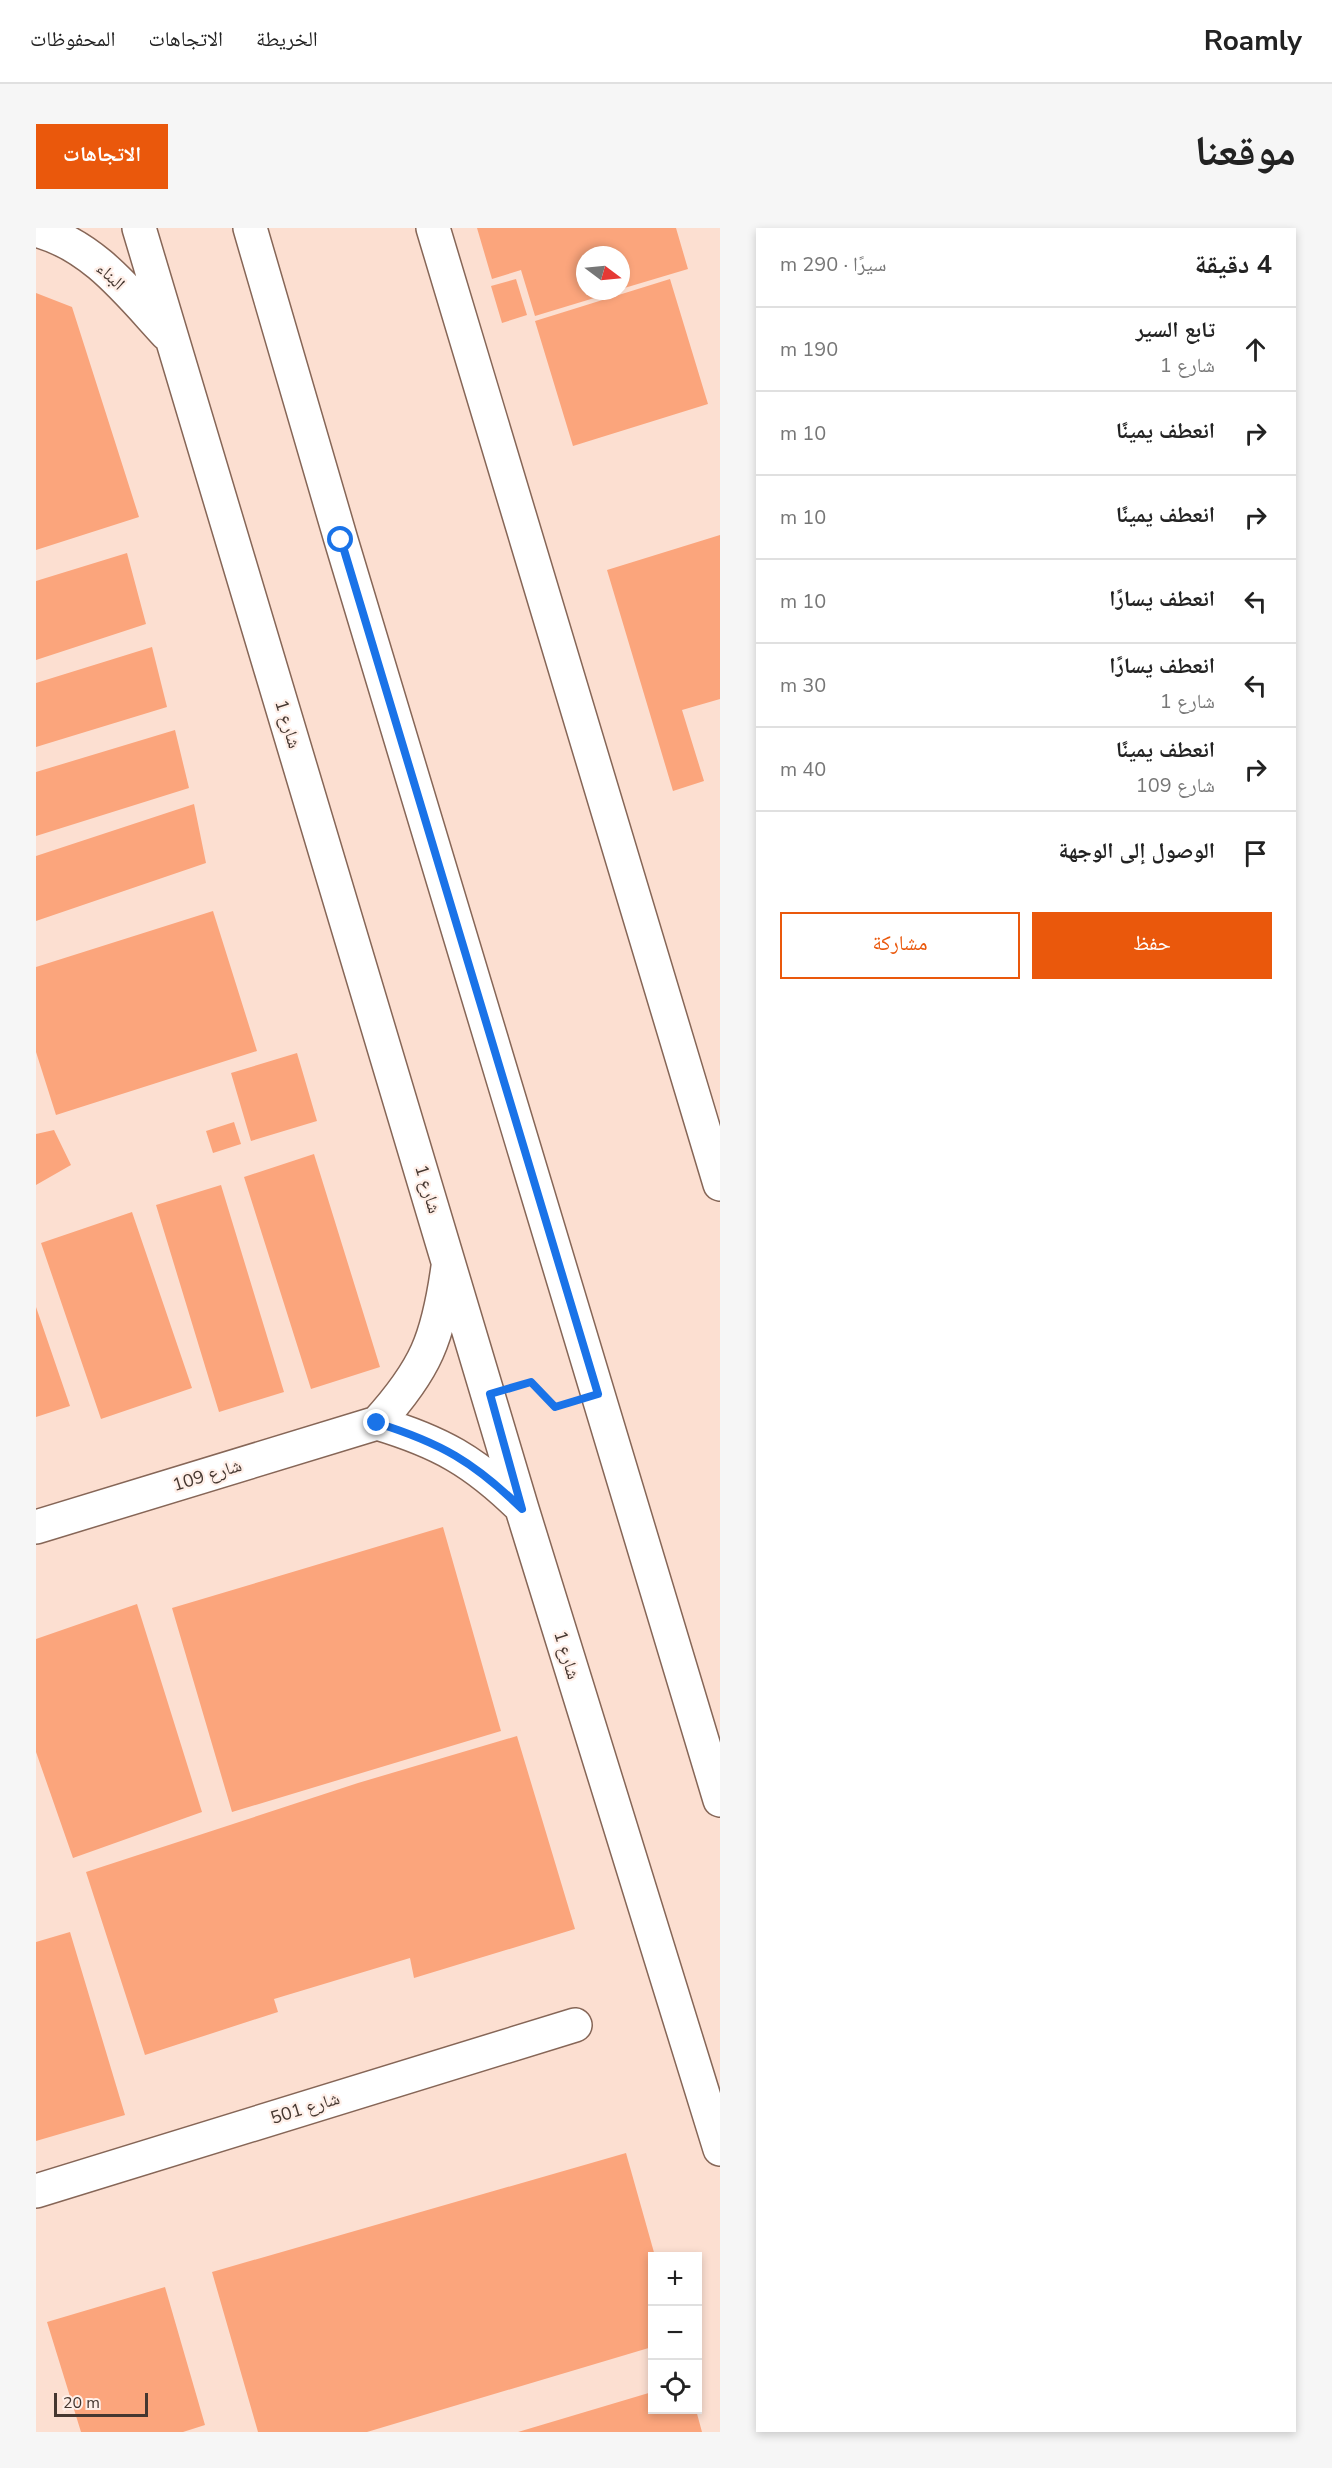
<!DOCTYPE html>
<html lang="ar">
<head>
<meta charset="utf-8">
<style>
	body { margin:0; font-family:"Nunito Sans","Noto Naskh Arabic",sans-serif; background:#f6f6f6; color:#222; direction:rtl }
	.controls { position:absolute; right:18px; bottom:18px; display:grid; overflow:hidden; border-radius:0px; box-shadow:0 3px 9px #0003 }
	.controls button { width:54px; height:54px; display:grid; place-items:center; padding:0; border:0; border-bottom:2px solid #e0e0e0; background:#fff; color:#222; font:30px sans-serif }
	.compass { position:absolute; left:540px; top:18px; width:54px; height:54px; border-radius:50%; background:#fff; box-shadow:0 3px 9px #0003; rotate:106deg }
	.scale { position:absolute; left:18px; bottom:15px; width:94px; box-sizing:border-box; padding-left:6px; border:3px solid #453730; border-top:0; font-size:16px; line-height:21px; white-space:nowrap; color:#453730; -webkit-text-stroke:4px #ffefe8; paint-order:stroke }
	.stop { position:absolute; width:18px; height:18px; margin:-14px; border:4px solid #1a73e8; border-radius:50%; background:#fff }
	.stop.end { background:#1a73e8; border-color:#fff; box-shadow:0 2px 6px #0008 }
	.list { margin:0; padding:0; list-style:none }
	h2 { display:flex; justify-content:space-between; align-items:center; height:78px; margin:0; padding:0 24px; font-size:26px }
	h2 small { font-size:20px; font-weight:400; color:#767676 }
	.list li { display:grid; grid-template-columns:39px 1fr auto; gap:18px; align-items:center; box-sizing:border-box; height:84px; padding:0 24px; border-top:2px solid #e0e0e0 }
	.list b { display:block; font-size:22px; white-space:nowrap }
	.list p { margin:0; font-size:20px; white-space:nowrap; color:#767676 }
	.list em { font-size:20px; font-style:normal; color:#767676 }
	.actions { display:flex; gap:12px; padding:18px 24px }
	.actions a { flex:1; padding:14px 0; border:2px solid #ea580c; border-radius:0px; text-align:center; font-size:21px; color:#ea580c }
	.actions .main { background:#ea580c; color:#fff }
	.icon { flex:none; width:33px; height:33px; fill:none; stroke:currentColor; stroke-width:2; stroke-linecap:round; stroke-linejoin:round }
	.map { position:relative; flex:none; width:684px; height:2204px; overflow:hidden; direction:ltr; border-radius:0px }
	header { display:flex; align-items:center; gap:36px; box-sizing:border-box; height:84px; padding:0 30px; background:#fff; border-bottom:2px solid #e0e0e0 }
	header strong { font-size:28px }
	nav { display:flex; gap:33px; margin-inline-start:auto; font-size:21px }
	.intro { display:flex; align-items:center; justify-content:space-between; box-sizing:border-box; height:144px; padding:0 36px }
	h1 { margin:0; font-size:42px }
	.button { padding:15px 27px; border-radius:0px; background:#ea580c; color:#fff; font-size:21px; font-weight:700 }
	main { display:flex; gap:36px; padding:0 36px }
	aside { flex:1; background:#fff; border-radius:0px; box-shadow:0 3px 9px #0003 }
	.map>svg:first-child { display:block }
</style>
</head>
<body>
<header>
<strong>Roamly</strong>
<nav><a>الخريطة</a><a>الاتجاهات</a><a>المحفوظات</a></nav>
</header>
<div class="intro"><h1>موقعنا</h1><a class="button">الاتجاهات</a></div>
<main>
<aside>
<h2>4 دقيقة<small>سيرًا · 290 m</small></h2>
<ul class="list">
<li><svg class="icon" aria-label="ahead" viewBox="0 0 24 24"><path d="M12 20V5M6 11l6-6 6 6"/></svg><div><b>تابع السير</b><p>شارع 1</p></div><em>190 m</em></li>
<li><svg class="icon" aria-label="right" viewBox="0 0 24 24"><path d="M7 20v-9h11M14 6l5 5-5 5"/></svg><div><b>انعطف يمينًا</b></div><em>10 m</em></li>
<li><svg class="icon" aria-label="right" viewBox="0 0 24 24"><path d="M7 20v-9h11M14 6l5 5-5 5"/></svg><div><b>انعطف يمينًا</b></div><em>10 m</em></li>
<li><svg class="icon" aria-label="left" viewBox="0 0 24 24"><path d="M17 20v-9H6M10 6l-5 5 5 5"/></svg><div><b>انعطف يسارًا</b></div><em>10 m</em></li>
<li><svg class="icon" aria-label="left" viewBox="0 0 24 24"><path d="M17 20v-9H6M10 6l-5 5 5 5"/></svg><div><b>انعطف يسارًا</b><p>شارع 1</p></div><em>30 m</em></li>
<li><svg class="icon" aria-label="right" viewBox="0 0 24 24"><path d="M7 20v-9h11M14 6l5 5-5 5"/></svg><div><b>انعطف يمينًا</b><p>شارع 109</p></div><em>40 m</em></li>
<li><svg class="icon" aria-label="arrive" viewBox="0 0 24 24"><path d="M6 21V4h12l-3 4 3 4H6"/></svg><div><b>الوصول إلى الوجهة</b></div></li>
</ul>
<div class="actions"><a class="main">حفظ</a><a>مشاركة</a></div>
</aside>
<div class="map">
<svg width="684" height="2204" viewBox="0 0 684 2204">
	<rect width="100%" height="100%" fill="#fcdfd1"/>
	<!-- building -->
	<path fill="#fba57c" d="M441,0H640L652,41L585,61V27H549V63L578,64L499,88L485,42L456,51Z
		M480,51L491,87L466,95L455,58Z
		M634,51L672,176L537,218L499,93Z
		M0,65L36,79L103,289L0,322Z
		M684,307V471L646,482L668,553L637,563L571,342Z
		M91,325L110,396L0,432V353Z
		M116,419L131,479L0,519V455Z
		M139,502L153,560L0,608V544Z
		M158,576L170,635L0,693V628Z
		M177,683L221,823L20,887L0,824V739Z
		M261,825L281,893L215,913L195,845Z
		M198,894L205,916L177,925L170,903Z
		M18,902L35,937L0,957V906Z
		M278,926L344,1139L275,1161L208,949Z
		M185,957L248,1164L183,1184L120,977Z
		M96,984L156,1160L65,1191L5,1015Z
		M0,1079L34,1178L0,1189Z
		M407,1299L465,1503L196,1584L136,1380Z
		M101,1376L166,1584L37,1630L0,1524V1411Z
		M481,1508L539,1701L378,1750L374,1730L238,1771L242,1784L109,1827L50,1644L322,1555Z
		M34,1704L89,1887L0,1913V1714Z
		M590,1925L619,2028H616V2119L331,2204H222L176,2044Z
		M129,2059L169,2197L147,2204H45L11,2094Z
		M616,2164V2182H660L666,2204H482Z"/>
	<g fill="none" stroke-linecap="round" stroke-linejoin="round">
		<!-- minor casing -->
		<g stroke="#866657" stroke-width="36">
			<path id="minor" d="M103,0L486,1281L684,1921
				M214,0L305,312L684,1572
				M397,0L684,956
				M0,2C57,17 93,65 131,106
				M341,1195C404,1214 438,1233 485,1279
				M0,1299L341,1195C390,1141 402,1111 412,1039
				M0,1963L539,1797"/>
		</g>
		<!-- path -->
		<path stroke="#b79f94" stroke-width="4" stroke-dasharray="4.5 4.5" stroke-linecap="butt" d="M483,1158L495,1154L519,1179L531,1175"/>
		<!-- minor -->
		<use href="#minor" stroke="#fff" stroke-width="33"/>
	</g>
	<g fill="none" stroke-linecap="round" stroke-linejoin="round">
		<!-- route -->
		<path stroke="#1a73e8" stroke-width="8" d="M305,312L562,1166L519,1179L495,1154L454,1166L486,1281C438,1234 405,1215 341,1195"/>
	</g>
	<g text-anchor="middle" stroke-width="4.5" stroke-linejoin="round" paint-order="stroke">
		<!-- street labels -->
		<g font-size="18" fill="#453730" stroke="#ffefe8">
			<text transform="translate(75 48) rotate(43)" y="6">البناء</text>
			<text transform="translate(252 496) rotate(73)" y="6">شارع 1</text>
			<text transform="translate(392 961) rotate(73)" y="6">شارع 1</text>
			<text transform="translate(171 1247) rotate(-17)" y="6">شارع 109</text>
			<text transform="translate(531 1427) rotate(73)" y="6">شارع 1</text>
			<text transform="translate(269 1880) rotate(-17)" y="6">شارع 501</text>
		</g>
	</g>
</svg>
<div class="controls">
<button>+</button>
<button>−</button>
<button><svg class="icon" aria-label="locate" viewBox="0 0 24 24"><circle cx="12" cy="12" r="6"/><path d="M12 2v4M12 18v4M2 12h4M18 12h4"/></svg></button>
</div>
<svg class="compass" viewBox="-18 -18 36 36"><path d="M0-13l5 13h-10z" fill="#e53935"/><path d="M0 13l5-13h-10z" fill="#767676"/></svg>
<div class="scale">20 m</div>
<div class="stop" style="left:305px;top:312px"></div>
<div class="stop end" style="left:341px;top:1195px"></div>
</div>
</main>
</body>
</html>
